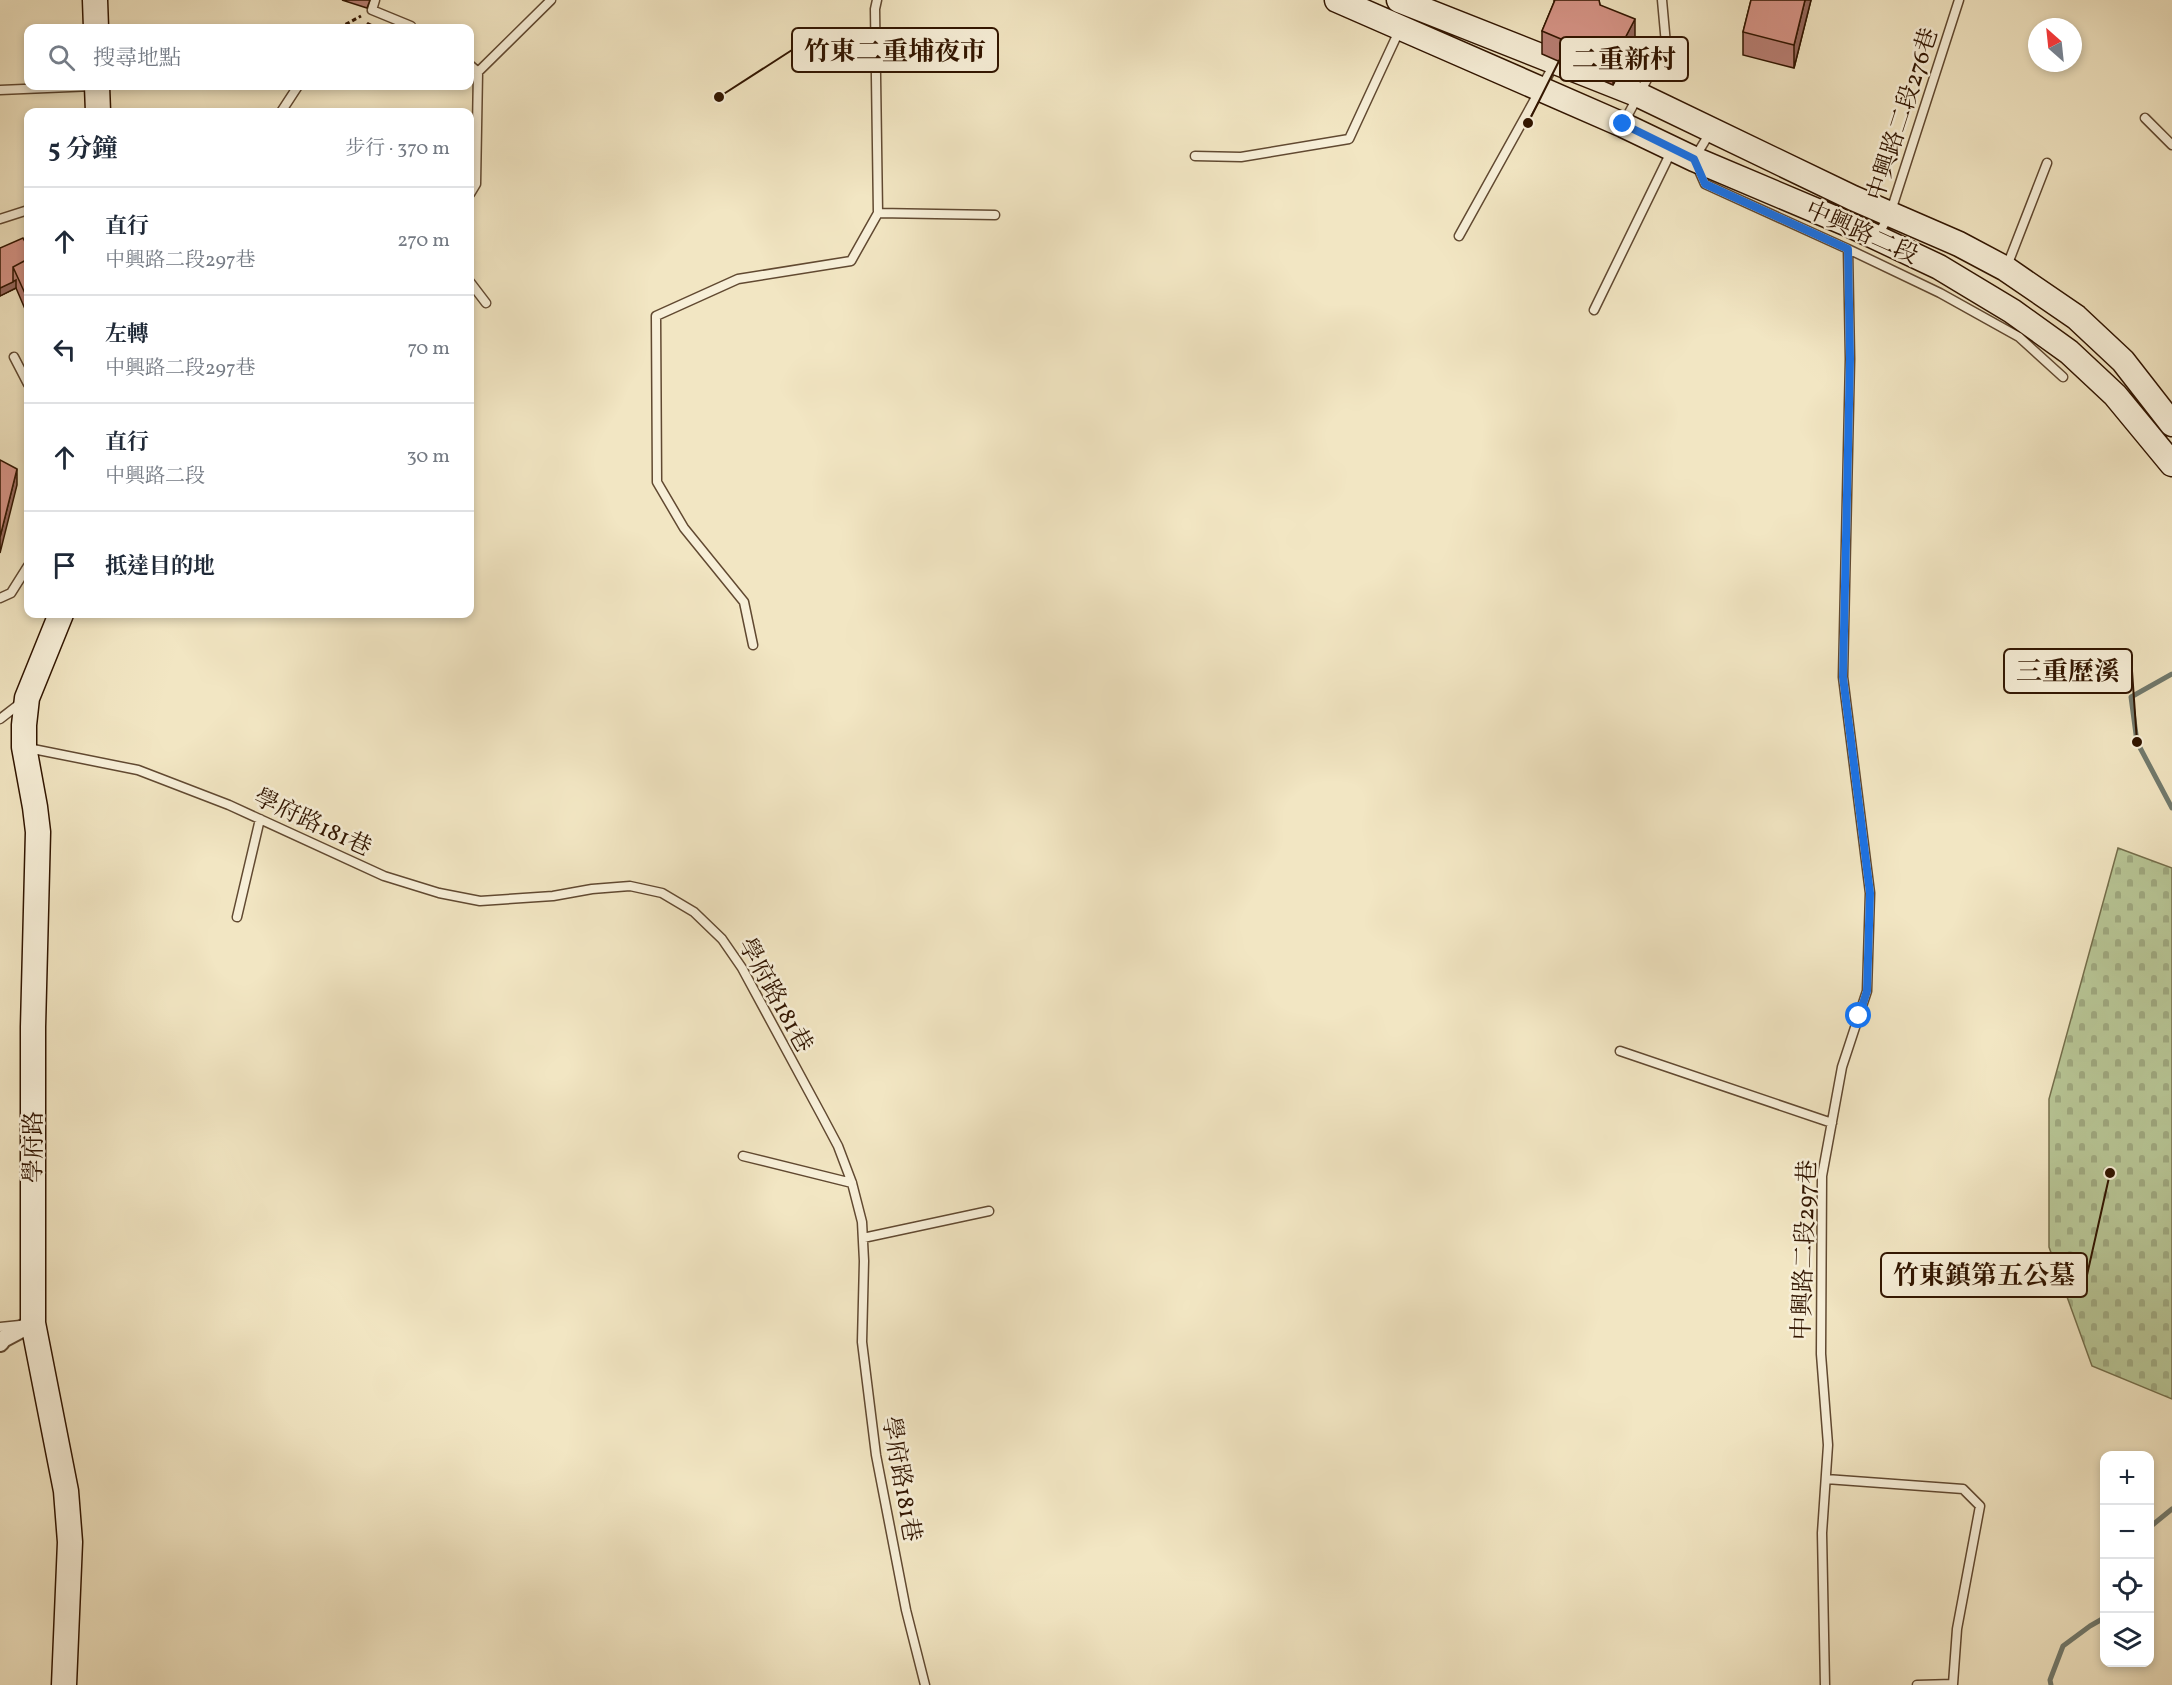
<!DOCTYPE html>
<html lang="zh-TW">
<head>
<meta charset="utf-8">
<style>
	body { margin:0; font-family:Vollkorn,"Noto Serif TC",serif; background:#f2f2f3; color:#1f2937 }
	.controls { position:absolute; right:18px; bottom:18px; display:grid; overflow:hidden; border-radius:12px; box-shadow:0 3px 9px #0003 }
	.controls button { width:54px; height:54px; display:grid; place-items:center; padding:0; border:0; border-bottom:2px solid #e0e1e3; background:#fff; color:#1f2937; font:30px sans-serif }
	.compass { position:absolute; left:2028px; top:18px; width:54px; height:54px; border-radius:50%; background:#fff; box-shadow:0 3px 9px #0003; rotate:333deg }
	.stop { position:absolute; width:18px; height:18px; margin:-14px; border:4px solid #1a73e8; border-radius:50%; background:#fff }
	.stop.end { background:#1a73e8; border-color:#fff; box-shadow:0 2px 6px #0008 }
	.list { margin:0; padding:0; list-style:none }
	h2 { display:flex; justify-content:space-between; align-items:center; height:78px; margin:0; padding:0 24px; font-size:26px }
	h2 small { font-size:20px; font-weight:400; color:#747a83 }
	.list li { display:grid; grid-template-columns:39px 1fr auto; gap:18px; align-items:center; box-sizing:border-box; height:108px; padding:0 24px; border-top:2px solid #e0e1e3 }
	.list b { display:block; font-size:22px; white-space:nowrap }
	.list p { margin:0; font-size:20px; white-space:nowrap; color:#747a83 }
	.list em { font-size:20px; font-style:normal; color:#747a83 }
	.icon { flex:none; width:33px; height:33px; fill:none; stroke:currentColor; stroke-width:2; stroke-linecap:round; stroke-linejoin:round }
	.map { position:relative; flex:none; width:2172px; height:1685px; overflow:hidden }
	.search { position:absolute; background:#fff; box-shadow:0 3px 9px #0003; left:24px; top:24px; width:450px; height:66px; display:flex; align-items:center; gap:15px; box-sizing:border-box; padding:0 21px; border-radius:12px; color:#747a83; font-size:22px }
	.panel { position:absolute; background:#fff; box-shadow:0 3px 9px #0003; left:24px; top:108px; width:450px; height:510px; border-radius:12px }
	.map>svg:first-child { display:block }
</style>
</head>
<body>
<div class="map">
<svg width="2172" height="1685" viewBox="0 0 2172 1685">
	<defs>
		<pattern id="cemetery-stones" width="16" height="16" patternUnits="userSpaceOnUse" patternTransform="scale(1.5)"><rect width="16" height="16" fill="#b8c696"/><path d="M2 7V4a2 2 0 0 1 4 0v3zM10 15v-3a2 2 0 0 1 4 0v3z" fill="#9fa980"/></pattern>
	</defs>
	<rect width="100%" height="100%" fill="#f2e6c3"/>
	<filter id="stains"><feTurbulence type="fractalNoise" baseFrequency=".00333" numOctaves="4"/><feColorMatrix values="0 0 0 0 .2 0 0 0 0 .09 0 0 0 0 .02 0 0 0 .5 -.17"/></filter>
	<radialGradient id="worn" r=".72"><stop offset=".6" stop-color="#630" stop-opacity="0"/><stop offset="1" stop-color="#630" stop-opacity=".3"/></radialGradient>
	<!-- cemetery -->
	<path fill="url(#cemetery-stones)" stroke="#746e4b" stroke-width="1.5" d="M2118,848L2172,868V1399L2092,1366L2049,1247V1099Z"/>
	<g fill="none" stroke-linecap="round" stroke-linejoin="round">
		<!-- stream -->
		<path stroke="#717a6e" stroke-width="5" d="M2172,674L2131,697L2137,742L2172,808
			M2150,1527L2172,1509
			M2051,1685L2050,1680L2063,1646L2090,1626L2104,1618"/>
		<!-- lane casing -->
		<g stroke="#614931" stroke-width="11">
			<path id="lane" d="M375,0L372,10L411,26
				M470,65L478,72L551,0
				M0,90L94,86
				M281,112L298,86
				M2145,118L2172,145
				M1623,124L1666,44L1662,0
				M1711,131L1694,159L1705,184L1848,249L1850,359L1843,677L1870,893L1867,991L1842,1067L1822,1176L1821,1354L1828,1445L1822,1533L1825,1685
				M1195,156L1241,157L1349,139L1399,31
				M470,194L476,184L478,72
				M878,213L995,215
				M0,219L28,210
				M1878,235L1890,214L1959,0
				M1459,236L1555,63
				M1848,249L1940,293L2019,337L2063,377
				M2007,266L2047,163
				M470,282L486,303
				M1594,310L1671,152
				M14,357L28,384
				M0,598L11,593L28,566
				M753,645L744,602L684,528L657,482L656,316L738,279L851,261L878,213L875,9L877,0
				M0,719L22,702
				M28,748L138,770L229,805L384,876L439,893L480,901L553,896L592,889L630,886L662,893L694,912L722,939L742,968L821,1114L838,1146L852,1183L862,1222L864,1261L862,1342L876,1455L906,1610L925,1685
				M237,917L260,819
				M1620,1051L1832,1123
				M743,1156L852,1183
				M863,1238L989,1211
				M0,1327L20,1325
				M1826,1479L1963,1489L1980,1506L1957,1629L1953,1684L1917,1685"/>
		</g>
		<!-- street casing -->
		<g stroke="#614931" stroke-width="20">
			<path id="street" d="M0,1343L3,1339L33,1323"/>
		</g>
		<!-- secondary casing -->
		<g stroke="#311500" stroke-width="27">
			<path id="secondary" d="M95,0L96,28
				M1337,0L1623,125L1694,159L1850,225L1939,267L2012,311L2069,352L2115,395L2172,464
				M1399,0L1639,95L1853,198L1959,244L2006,269L2076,317L2123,361L2172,424
				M97,86L98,112
				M61,614L27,698L24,725V747L35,807L38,832L33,1027V1323L66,1491L70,1542L64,1685"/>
		</g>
		<!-- path -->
		<path stroke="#311500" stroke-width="3" stroke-dasharray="4.5 3" stroke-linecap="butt" d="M339,28L361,16"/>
		<!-- lane -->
		<use href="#lane" stroke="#f7efd8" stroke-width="8"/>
		<!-- street -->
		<use href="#street" stroke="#f7efd8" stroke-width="16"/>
		<!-- secondary -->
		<use href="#secondary" stroke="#f7efd8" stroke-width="24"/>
	</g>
	<!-- wall -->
	<path fill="#b87f74" stroke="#311500" stroke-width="1.5" d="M342,0H370L367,8Z
		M1554,0H1599L1600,5L1635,42L1613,85L1542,54V31L1554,2Z
		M1751,0H1811L1794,68L1743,55V32Z
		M0,248H28V316L16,288L0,296Z"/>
	<!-- shaded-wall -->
	<path fill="#96685e" stroke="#311500" stroke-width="1.5" d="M1805,0H1811L1794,68V45Z
		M1635,19V42L1613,85V61Z
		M16,280V288L0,296V288Z
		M17,469V485L0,553V537Z"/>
	<!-- building -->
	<path fill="#d69487" stroke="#311500" stroke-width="1.5" d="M1555,0H1599L1600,5L1635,19L1613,61L1542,31Z
		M1751,0H1805L1794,45L1743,32Z
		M368,23L378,28H364Z
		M23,238L28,248V259L13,267V282L0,288V248Z
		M28,259V300L13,267Z
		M0,460L17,469L0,537Z"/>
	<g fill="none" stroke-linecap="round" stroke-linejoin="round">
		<!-- route -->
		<path stroke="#1a73e8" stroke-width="8" d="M1623,124L1694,159L1705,184L1848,249L1850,359L1843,677L1870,893L1867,991L1859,1016"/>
	</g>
	<g text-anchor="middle" stroke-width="5" stroke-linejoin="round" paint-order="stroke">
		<!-- street labels -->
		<g font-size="24" fill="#311500" stroke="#f7efd8">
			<text transform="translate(1902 114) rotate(-72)" y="8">中興路二段276巷</text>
			<text transform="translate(1862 232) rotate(24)" y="8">中興路二段</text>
			<text transform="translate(313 822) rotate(25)" y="8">學府路181巷</text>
			<text transform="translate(776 995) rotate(61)" y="8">學府路181巷</text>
			<text transform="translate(33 1147) rotate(-90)" y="8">學府路</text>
			<text transform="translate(1804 1250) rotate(-88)" y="8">中興路二段297巷</text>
			<text transform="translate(902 1479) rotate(80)" y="8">學府路181巷</text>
		</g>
	</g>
	<!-- callouts -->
	<path fill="none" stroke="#311500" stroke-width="2" d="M719 97L792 50M1528 123L1560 59M2137 742L2132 671M2110 1173L2087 1275"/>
	<g fill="#311500" stroke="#f7efd8" stroke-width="2">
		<circle cx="719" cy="97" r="6"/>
		<circle cx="1528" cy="123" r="6"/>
		<circle cx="2137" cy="742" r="6"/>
		<circle cx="2110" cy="1173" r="6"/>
	</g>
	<g fill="#f7efd8" stroke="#311500" stroke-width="2">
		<rect x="792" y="28" width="206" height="44" rx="6"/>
		<rect x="1560" y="37" width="128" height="44" rx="6"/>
		<rect x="2004" y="649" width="128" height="44" rx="6"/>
		<rect x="1881" y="1253" width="206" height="44" rx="6"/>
	</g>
	<g font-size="26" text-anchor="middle" font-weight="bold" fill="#311500">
		<text x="895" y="60">竹東二重埔夜市</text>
		<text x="1624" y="68">二重新村</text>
		<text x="2068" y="680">三重歷溪</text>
		<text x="1984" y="1284">竹東鎮第五公墓</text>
	</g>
	<rect width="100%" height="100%" filter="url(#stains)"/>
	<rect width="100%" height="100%" fill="url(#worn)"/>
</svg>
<div class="controls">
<button>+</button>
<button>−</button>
<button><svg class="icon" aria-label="locate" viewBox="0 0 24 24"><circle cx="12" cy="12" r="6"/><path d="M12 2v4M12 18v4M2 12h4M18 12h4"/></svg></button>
<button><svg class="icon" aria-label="layers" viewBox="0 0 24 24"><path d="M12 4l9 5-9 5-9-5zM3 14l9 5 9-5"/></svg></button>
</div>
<svg class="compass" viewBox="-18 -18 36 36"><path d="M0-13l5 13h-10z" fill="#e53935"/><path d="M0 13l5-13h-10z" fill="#747a83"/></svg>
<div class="stop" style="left:1859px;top:1016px"></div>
<div class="stop end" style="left:1623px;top:124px"></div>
<div class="search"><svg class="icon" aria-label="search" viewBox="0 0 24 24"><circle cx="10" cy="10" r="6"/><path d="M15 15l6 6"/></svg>搜尋地點</div>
<section class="panel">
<h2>5 分鐘<small>步行 · 370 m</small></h2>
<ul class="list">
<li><svg class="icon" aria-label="ahead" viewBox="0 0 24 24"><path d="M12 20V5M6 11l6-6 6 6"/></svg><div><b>直行</b><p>中興路二段297巷</p></div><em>270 m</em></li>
<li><svg class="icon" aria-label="left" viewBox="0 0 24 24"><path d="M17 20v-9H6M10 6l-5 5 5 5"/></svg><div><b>左轉</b><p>中興路二段297巷</p></div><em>70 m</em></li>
<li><svg class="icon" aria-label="ahead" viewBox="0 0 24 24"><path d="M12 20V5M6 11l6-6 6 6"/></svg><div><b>直行</b><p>中興路二段</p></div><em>30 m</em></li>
<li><svg class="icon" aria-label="arrive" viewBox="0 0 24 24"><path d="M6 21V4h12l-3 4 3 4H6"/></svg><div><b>抵達目的地</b></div></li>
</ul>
</section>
</div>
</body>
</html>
